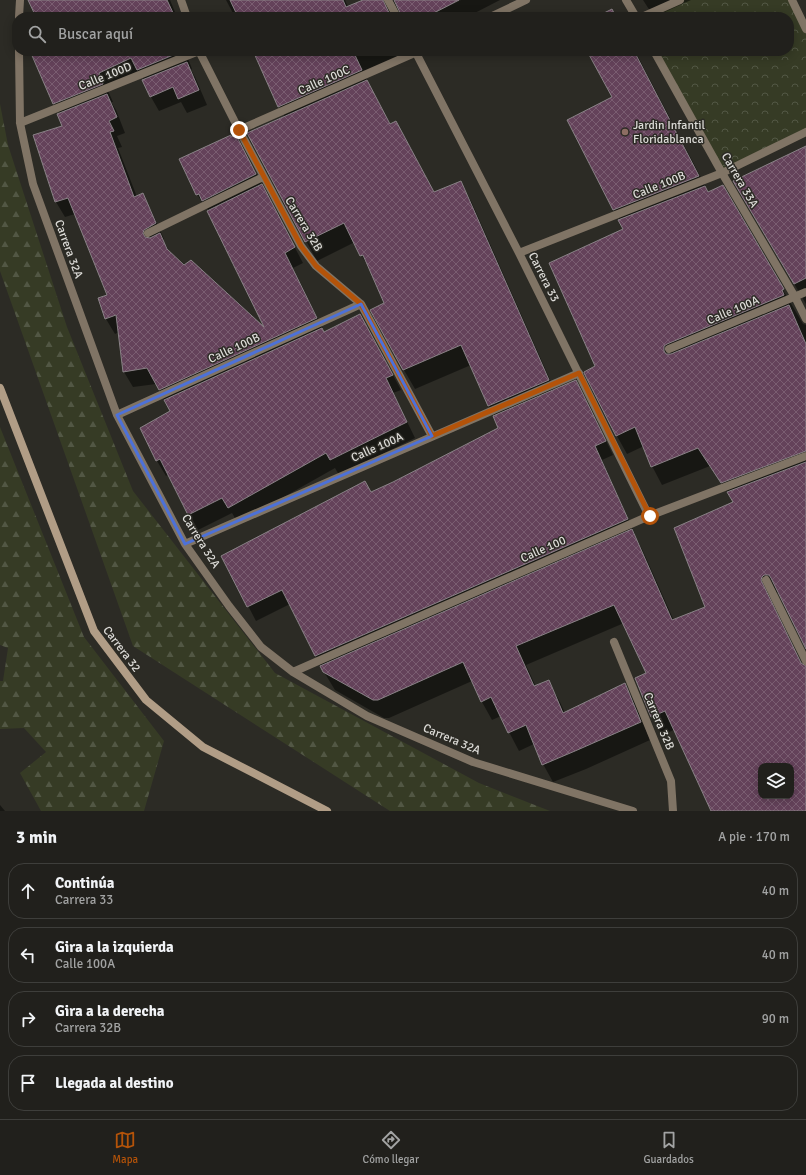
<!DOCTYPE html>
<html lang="es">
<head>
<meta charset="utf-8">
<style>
	body { margin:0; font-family:Signika,sans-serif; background:#2d2d29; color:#f1f3f6 }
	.controls { position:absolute; right:12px; bottom:12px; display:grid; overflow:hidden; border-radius:8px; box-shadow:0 2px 10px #0003 }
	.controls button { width:36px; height:36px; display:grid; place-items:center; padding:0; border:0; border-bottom:1px solid #3e3e3b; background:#21201c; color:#f1f3f6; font:20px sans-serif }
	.stop { position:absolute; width:12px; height:12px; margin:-9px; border:3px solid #b45309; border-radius:50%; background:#fff }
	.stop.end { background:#b45309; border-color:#fff; box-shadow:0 1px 4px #0008 }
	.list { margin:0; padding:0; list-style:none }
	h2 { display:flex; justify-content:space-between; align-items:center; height:52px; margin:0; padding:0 16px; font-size:17px }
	h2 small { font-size:13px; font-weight:400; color:#a2a3a3 }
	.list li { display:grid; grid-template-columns:26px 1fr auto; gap:12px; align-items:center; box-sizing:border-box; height:56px; margin:0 8px 8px; padding:0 8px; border:1px solid #3e3e3b; border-radius:16px }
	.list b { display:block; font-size:15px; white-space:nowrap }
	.list p { margin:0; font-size:13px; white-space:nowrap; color:#a2a3a3 }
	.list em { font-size:13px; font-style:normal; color:#a2a3a3 }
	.icon { flex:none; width:22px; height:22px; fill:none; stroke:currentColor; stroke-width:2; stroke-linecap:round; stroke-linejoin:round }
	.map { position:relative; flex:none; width:806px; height:811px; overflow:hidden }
	.search { position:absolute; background:#21201c; box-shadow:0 2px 10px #0003; left:12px; right:12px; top:12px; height:44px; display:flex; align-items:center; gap:10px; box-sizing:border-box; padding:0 14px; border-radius:16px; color:#a2a3a3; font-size:15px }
	.sheet { height:308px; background:#21201c }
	nav { display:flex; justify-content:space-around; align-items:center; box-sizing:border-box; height:56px; border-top:1px solid #3e3e3b; background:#21201c; font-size:11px; color:#a2a3a3 }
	nav a { display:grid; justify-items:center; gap:2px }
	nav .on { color:#b45309 }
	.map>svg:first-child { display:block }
</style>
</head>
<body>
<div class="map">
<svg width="806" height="811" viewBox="0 0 806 811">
	<defs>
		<pattern id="forest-firs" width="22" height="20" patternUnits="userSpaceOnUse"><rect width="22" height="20" fill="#363b25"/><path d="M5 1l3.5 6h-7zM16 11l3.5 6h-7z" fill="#525744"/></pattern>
		<pattern id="park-crowns" width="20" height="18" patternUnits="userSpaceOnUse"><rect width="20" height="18" fill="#363b25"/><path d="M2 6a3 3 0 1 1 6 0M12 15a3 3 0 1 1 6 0" fill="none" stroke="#525744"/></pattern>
		<pattern id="building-cross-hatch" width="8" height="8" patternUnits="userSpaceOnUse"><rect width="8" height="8" fill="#64425a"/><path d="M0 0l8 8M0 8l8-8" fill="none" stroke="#7a5d71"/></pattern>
	</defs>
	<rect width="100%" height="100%" fill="#2c2b25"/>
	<!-- forest -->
	<path fill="url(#forest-firs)" d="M0,104L8,145L67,327L133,491L275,673L479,783L550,811H390L133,646L0,271Z
		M0,427L84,637L164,741L144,811H41L20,773L46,752L24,728L0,729V681H3L8,648L0,645Z"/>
	<!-- park -->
	<path fill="url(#park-crowns)" d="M680,0H792L806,29V132L722,173L654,51H789V17H642Z"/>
	<!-- shadow -->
	<path fill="#0007" fill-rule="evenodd" d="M29,0H170L177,17H37Z
		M226,0H345L348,7L366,0H456L422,17H403L402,12L398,11L393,13L392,17H235Z
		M461,0H500L467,17H427Z
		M643,0H691L654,17Z
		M32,51H191L187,56L192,69L191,70L195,77L207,105L187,113L181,102L159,111L151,97L142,76L108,91L113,102H111L116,110L125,133L117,136L122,147L118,148L137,197L143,195L151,210L164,239L163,240L170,253L184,266L267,331L209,211L207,208L206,209L197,194L244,151L303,263L293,268L325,333L369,331L401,390L393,393L415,438L339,475L335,468L238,523L232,513L198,530L169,474L166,476L157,461L141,428L171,412L156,384L133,387L124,372L119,332L115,334L106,319L108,295L75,214L65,217L56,202L34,136L63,126L60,114L54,103Z
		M254,51H399L395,53L399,61L365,75L370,87L391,125L396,122L434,193L460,182L471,201L555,391L584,396L613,455L602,460L635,534L634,535L642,549L674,621L706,607L734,502L710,466L662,485L652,466L644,446L627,454L617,436L585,373L597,366L625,230L614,209L613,97L588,51H635L709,193L722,186L803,324L806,325V647L779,593H774L771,598V602L803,667H806V811H713L674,730L662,735L652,717L636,679L648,673L624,623L526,665L536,687L548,681L559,700L565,713L625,685L635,703L650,740L586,769L553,782L543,764L534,744L519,751L509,732L501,716L492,720L482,702L472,681L389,718H384L335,690L324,672L290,604L256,621L222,556L371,493L499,429L495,416L489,406L471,365L415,389L404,370L386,303L372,275L355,242L317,261L248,133L285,117L279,106ZM761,766H791V796H761Z
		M806,147V304L734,181Z
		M0,805L5,811H0Z"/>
	<!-- building -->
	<path fill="url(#building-cross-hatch)" stroke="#898286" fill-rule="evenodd" d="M28,0H167L175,17H36Z
		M230,0H343L346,7L363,0H383L391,17H238Z
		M394,0H459L426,17H402Z
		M612,9L616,17H596Z
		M30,51H183L137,70L131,58L99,73L103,84L53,104Z
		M253,51H358L354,53L362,70L278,107Z
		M587,51H634L699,176L613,210L567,120L612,97Z
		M187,62L199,90L178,99L173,87L150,97L142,80Z
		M367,80L390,124L396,121L434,192L461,181L549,380L488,406L461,345L403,370L370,310L384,303L363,255L360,256L344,223L305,242L247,133Z
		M107,94L117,117L109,121L114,131L110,132L134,197L143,193L156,223L144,230L143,233L145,237L150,238L160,233L167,249L184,265L191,260L264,327L207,211L262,184L295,247L285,253L317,318L159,390L147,368L123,372L116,315L105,319L98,298L107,295L68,198L55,202L33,135L62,126L57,114Z
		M231,135V137L236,135L256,174L202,201L199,194L196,195L179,159Z
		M806,146V278L794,284L733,181Z
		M723,185L784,289L782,290L784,295L667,344L664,346V351L666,354H671L789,305L806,344V451L721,483L698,448L651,467L635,427L616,436L584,373V372L595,366L549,263L623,229L618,220L705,186L708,192Z
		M360,314L393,375L386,378L407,422L330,460L326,453L228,508L222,498L188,515L160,459L156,461L140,428L170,411L164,400L322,328L324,332Z
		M576,380L606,441L595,446L628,519L315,656L282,590L247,607L221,556L365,481L371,492L393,482L498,428L493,416Z
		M806,462V649L771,578L769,575H764L762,577L761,580L801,663L806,666V811H711L665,711L651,717L635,678L646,673L614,605L516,646L534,686L549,680L563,713L625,683L641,722L575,751L542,765L526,725L508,733L491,697L481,702L463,662L378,700H373L323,672L320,666L632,529L672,620L705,607L674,528L733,502L727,492ZM761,766H791V796H761Z"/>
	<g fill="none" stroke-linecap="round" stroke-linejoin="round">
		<!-- street -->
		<path stroke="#807465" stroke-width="8" d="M181,0L187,17
			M388,0L397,17
			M626,0L636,17
			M792,0L806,29
			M19,17L20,0
			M490,17L526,0
			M642,17L680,0
			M19,51L20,123L33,184L117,415L185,544L229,606L261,647L293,672L367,716L473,762L633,811
			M199,51L239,130L301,246L316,266L361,304L432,436
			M415,51L519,253L649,516
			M654,51L722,173L795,297L806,319
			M20,123L199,51
			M239,130L419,51
			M148,233L263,177
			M519,253L722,173L806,132
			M669,349L806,292
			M117,415L361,304
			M185,544L579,373
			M766,580L806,661
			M614,642L671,781L673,811
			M293,672L649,516L806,456"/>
		<!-- secondary -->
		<path stroke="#b19d86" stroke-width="8" d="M0,388L94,631L146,700L203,747L327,811"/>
	</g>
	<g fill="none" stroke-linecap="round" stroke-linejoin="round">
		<!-- route -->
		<path stroke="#b45309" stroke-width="5" d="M239,130L301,246L316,266L361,304L432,436L579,373L650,516"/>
	</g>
	<!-- marked area -->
	<path fill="none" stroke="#4d71d8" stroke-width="3" stroke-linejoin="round" d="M361,304L432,436L185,544L117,415Z"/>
	<!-- markers -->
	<circle fill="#8d6e63" stroke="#2c2b25" stroke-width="1.5" cx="625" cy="132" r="4"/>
	<g text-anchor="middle" stroke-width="3" stroke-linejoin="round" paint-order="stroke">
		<!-- street labels -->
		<g font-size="12" fill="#dcdbd7" stroke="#2c2b25">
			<text transform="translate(105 76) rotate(-22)" y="4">Calle 100D</text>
			<text transform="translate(324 80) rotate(-24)" y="4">Calle 100C</text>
			<text transform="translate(740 180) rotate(60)" y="4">Carrera 33A</text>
			<text transform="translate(659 185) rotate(-22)" y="4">Calle 100B</text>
			<text transform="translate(304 224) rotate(59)" y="4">Carrera 32B</text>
			<text transform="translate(69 249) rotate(70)" y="4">Carrera 32A</text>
			<text transform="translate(544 277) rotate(63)" y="4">Carrera 33</text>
			<text transform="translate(733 310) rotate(-23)" y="4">Calle 100A</text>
			<text transform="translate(234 348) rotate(-25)" y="4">Calle 100B</text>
			<text transform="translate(377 447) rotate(-24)" y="4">Calle 100A</text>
			<text transform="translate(201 541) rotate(58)" y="4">Carrera 32A</text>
			<text transform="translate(543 549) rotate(-24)" y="4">Calle 100</text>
			<text transform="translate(122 649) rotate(53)" y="4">Carrera 32</text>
			<text transform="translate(659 721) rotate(67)" y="4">Carrera 32B</text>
			<text transform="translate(452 739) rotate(23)" y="4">Carrera 32A</text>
		</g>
		<!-- poi labels -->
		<g font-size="12" fill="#dcdbd7" stroke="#2c2b25" text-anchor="start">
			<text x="633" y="129">Jardin Infantil<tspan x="633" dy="14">Floridablanca</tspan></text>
		</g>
	</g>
</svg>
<div class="controls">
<button><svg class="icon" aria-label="layers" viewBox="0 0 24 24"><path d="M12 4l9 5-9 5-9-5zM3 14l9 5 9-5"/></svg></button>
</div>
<div class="stop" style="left:650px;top:516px"></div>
<div class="stop end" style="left:239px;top:130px"></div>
<div class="search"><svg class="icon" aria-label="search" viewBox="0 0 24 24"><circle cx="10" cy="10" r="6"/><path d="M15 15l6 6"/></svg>Buscar aquí</div>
</div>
<section class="sheet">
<h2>3 min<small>A pie · 170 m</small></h2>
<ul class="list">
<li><svg class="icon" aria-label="ahead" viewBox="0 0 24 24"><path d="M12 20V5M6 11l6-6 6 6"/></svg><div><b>Continúa</b><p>Carrera 33</p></div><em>40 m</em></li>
<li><svg class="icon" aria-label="left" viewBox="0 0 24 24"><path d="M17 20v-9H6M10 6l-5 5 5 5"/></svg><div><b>Gira a la izquierda</b><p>Calle 100A</p></div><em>40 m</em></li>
<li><svg class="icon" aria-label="right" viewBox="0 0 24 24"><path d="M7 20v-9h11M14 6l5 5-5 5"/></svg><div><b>Gira a la derecha</b><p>Carrera 32B</p></div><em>90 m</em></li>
<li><svg class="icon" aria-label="arrive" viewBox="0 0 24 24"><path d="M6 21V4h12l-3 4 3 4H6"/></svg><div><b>Llegada al destino</b></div></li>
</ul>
</section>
<nav>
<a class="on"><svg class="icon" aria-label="map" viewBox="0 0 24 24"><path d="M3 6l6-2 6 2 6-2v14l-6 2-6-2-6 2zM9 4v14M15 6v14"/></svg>Mapa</a>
<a><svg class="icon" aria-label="directions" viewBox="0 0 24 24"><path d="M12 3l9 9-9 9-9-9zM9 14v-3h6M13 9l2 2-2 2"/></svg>Cómo llegar</a>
<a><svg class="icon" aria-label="saved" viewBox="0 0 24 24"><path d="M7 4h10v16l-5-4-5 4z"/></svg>Guardados</a>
</nav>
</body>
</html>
